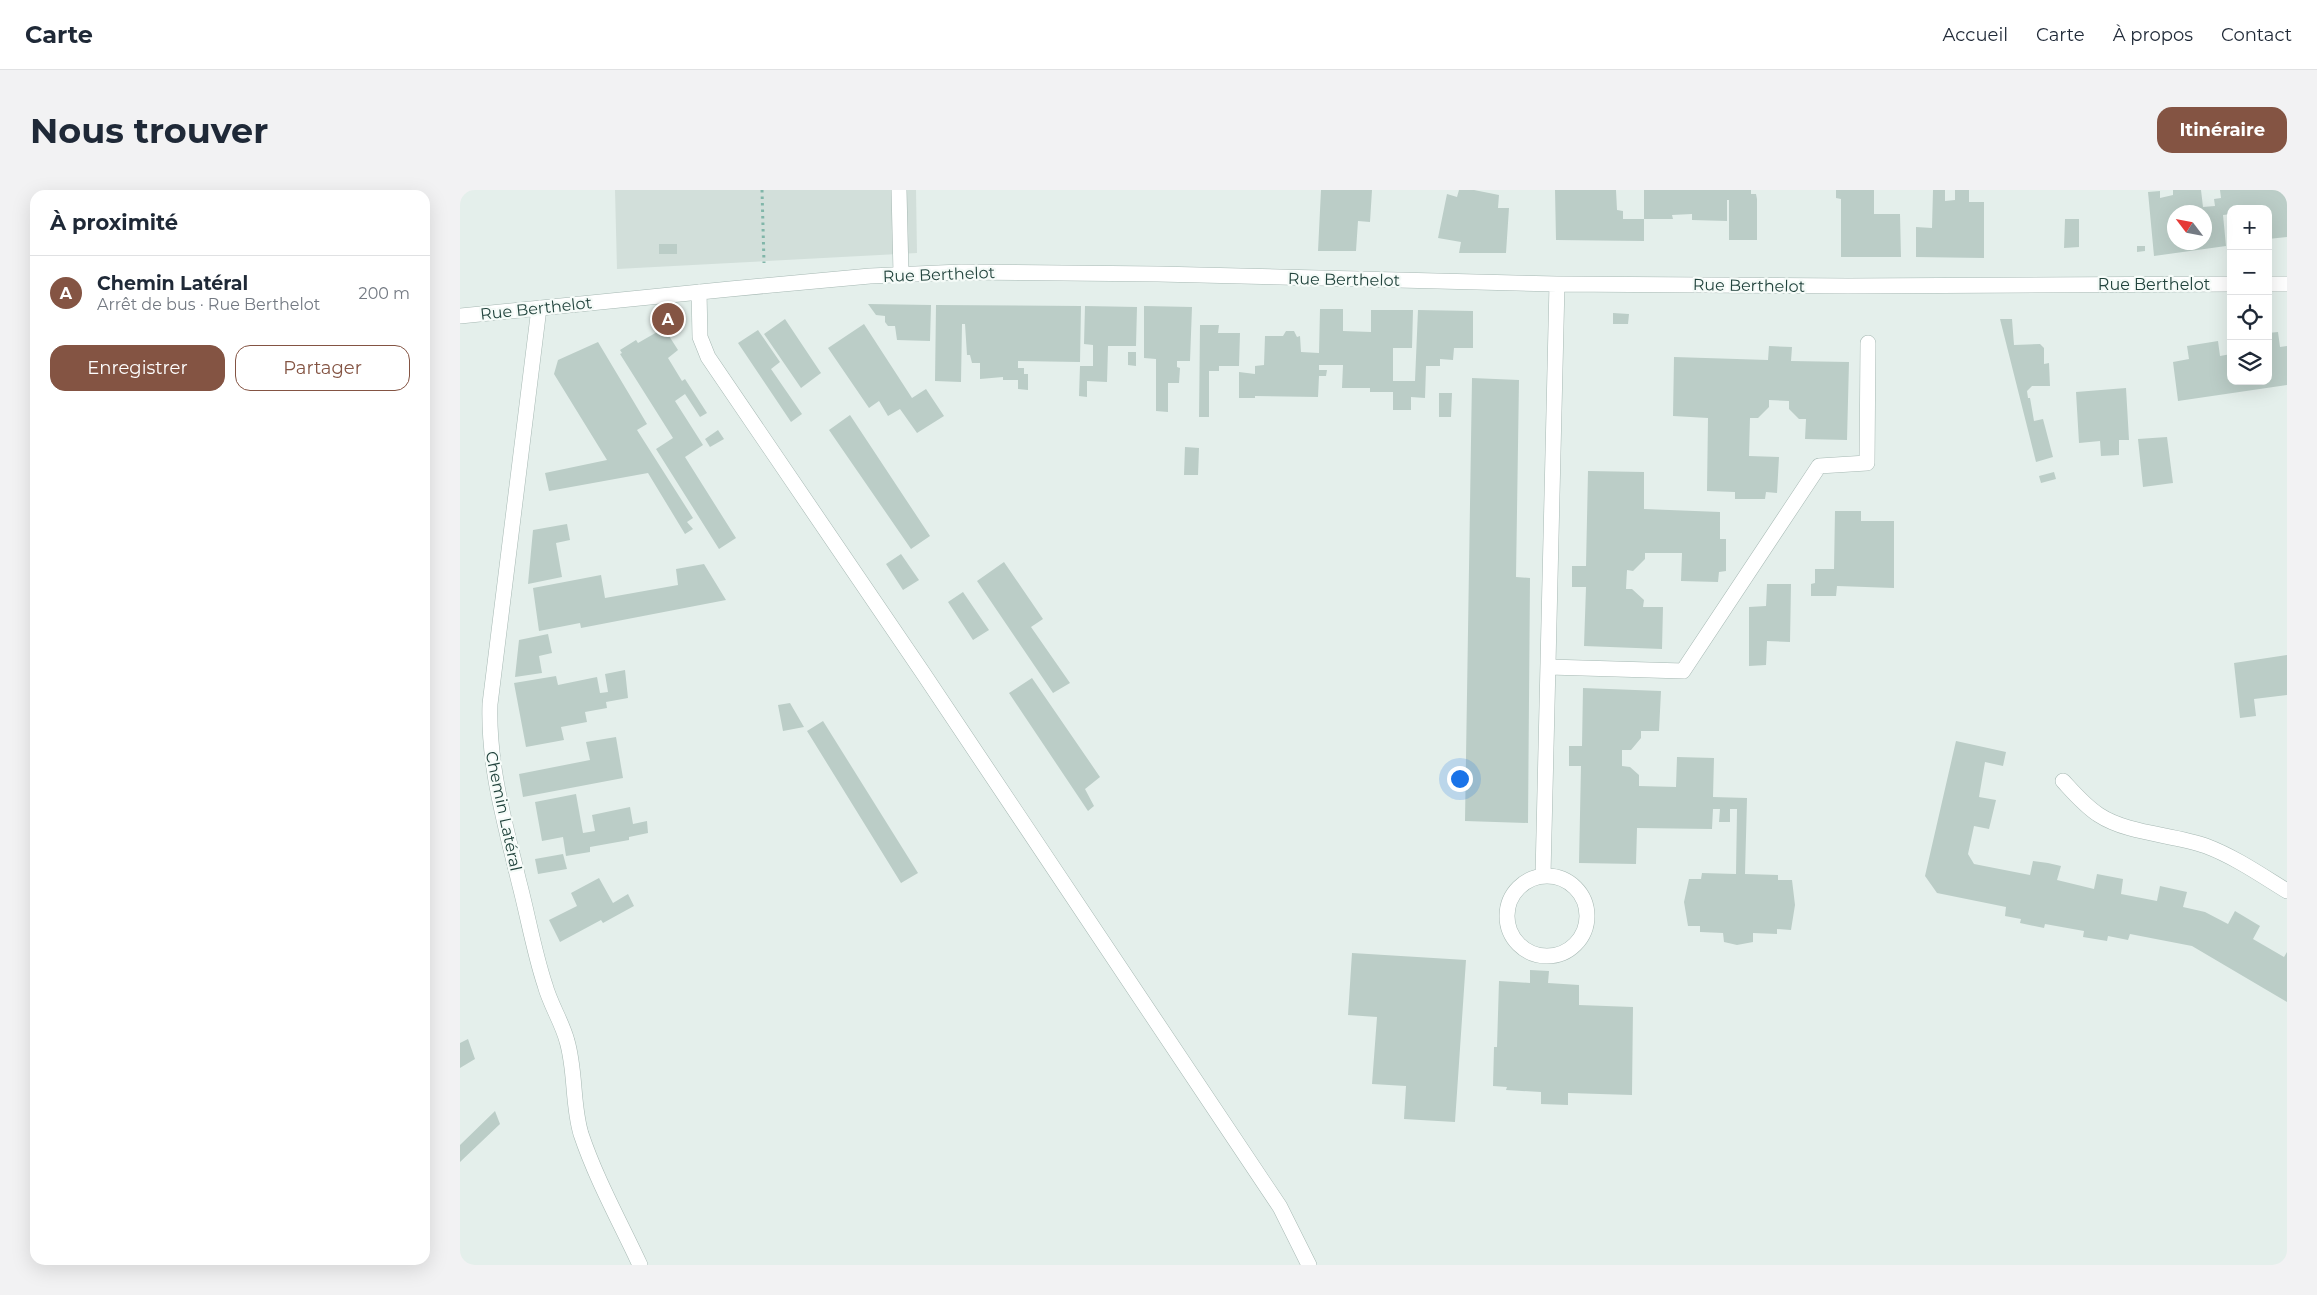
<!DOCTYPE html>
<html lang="fr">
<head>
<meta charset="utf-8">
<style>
	body { margin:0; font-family:Montserrat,sans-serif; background:#f2f2f3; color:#1f2937 }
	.controls { position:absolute; right:15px; top:15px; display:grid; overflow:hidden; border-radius:10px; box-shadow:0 5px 20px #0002 }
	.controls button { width:45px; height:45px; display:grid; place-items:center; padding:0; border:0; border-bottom:1px solid #e0e1e3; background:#fff; color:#1f2937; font:25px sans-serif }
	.compass { position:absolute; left:1707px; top:15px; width:45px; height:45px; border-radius:50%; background:#fff; box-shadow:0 5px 20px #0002; rotate:302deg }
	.you { position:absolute; left:999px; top:588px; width:18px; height:18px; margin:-12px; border:4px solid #fff; border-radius:50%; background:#1a73e8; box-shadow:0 0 0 8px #1a73e833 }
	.badge { display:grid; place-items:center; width:32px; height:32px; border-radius:50%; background:#845443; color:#fff; font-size:16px; font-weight:700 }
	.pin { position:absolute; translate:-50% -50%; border:2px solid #fff; box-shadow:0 1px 5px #0006 }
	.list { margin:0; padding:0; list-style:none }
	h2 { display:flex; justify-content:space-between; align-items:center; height:65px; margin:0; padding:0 20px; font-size:21px }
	h2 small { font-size:16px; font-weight:400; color:#747a83 }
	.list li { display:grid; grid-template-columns:32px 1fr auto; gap:15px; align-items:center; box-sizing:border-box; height:75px; padding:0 20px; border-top:1px solid #e0e1e3 }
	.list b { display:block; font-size:19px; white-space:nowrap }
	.list p { margin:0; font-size:16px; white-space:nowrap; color:#747a83 }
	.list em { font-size:16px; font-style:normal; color:#747a83 }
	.actions { display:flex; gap:10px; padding:15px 20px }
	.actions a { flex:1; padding:11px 0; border:1px solid #845443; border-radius:15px; text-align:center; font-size:18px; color:#845443 }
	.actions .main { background:#845443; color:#fff }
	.icon { flex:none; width:28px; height:28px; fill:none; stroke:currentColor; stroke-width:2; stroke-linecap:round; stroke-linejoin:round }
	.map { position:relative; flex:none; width:1827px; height:1075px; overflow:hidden; border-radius:15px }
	header { display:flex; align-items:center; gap:30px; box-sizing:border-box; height:70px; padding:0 25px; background:#fff; border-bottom:1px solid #e0e1e3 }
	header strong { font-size:24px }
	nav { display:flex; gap:28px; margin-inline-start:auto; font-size:18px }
	.intro { display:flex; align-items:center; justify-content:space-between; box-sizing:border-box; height:120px; padding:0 30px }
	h1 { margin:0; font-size:35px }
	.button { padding:12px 22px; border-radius:15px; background:#845443; color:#fff; font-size:18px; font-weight:700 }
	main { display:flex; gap:30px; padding:0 30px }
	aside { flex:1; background:#fff; border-radius:15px; box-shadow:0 5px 20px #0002 }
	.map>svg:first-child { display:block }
</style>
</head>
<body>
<header>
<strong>Carte</strong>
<nav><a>Accueil</a><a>Carte</a><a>À propos</a><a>Contact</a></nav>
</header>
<div class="intro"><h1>Nous trouver</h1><a class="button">Itinéraire</a></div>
<main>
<aside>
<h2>À proximité<small></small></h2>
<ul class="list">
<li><span class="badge">A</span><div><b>Chemin Latéral</b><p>Arrêt de bus · Rue Berthelot</p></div><em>200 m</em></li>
</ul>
<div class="actions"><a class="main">Enregistrer</a><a>Partager</a></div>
</aside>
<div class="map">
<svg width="1827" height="1075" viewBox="0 0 1827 1075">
	<rect width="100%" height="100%" fill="#e4efeb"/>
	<!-- built -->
	<path fill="#d2dfda" d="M155,0H456L457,63L157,79Z"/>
	<!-- building -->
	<path fill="#bbcdc7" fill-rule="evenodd" d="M861,0H912L910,32L898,31L896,61H858Z
		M999,0H1014L1039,5L1038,18H1049L1046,63H999L1001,52L978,48L987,4L997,7Z
		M1095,0H1156L1157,20L1163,21V29H1184V0H1291V4H1296L1297,9V50H1269V10H1267V31L1232,30V24L1212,25L1213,29H1184V51L1096,50Z
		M1376,0H1414V24H1440L1441,67H1381V9L1376,8Z
		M1473,0H1485V11L1495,10V0H1509V12H1524V68L1456,67V37L1472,38Z
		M1713,0H1741L1743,17L1755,16L1754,9L1761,8L1760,0H1827V47L1808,49V19H1771V24L1763,25L1766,56L1694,66L1688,2L1700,1V8L1713,5ZM1714,22H1744V52H1714Z
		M1605,29H1619V57L1604,58Z
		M199,54H217V64H199Z
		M1677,56H1685V61L1677,62Z
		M408,114L471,115L470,151L437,150L435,136H428L425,132V126L416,125Z
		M476,115L621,116L620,172L558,171V178H564V184H568V200L558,199V190H543V187L520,189V173H512L510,165H507L505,134H502L501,192L475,191Z
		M625,116L677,117L676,156H648L647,192L627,191V207L619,206L620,176H633V155L624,154Z
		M684,116L732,117L730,171H717V177L720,178L719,193H708V222L696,221V169L684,168Z
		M860,119H883V141L911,142V120H953L952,158H933V191H955L958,120L1013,121V158H994L993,170L980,169V176H966L965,208L951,207V220H933V202H910V198H882L883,175H859V180H867L866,186H859L858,207L795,206V208H779V182L795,184V176L804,175L805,146H823L826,141H834L837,147L840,146L841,162L859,163Z
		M1153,123L1169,124L1168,134H1153Z
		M325,129L361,183L341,198L304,144Z
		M1540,129H1552L1554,155L1580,154L1584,158V174L1589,173L1590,196H1572L1567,201L1568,208H1570L1574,231L1583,229L1593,267L1576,272Z
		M404,134L452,208L466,199L484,226L457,243L440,219L428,226L419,211L409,218L368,158Z
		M740,135H759L758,143H780L779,176H759V181H749V227H739Z
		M204,138L218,160L208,168L222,191L225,189L247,223L240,227L225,204L215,211L243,255L225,267L276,348L259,359L196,259L213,248L160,164L162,163L160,160L176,150L178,153Z
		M298,140L320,172L311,179L342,224L331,232L278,153Z
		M1818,142L1820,157L1827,156V195L1718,211L1713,172L1729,169L1727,156L1758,151L1760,166L1771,164V191H1808V143Z
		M138,152L187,234L177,240L233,328L227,332L233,339L225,344L188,283L89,301L85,283L147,270L94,184L98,170Z
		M1309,156L1332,157L1331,171L1389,172L1387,250L1345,249L1346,229H1339L1329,219V211L1309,210V217L1298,228H1290L1289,266L1319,267L1317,303L1306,302L1305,309H1275V302L1247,301L1248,228L1213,226L1214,167L1308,170Z
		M668,162H676V176L668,175Z
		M1012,188L1059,190L1056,387L1070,388L1068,633L1005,631Z
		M1666,198L1669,250H1659V265L1641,266L1640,251L1619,253L1616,202Z
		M979,203H992L991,227H979Z
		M390,225L470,346L451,359L369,240Z
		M258,240L264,249L250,257L245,249Z
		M1707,247L1713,293L1683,297L1678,249Z
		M725,257L739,258L738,285H724Z
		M1128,281L1184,282V319L1260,322V349H1266V381L1259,382L1258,392L1221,391L1222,363H1185V369L1173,381L1167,380L1166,399H1172L1184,410L1183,417H1203L1202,459L1124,456L1126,397H1112V376H1126Z
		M1594,282L1596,289L1581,293L1579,286Z
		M1375,321H1401V331H1434V398L1377,396L1376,406H1351V394L1355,393V379H1374Z
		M107,334L110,350L96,353L102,387L68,394L73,340Z
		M441,364L459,390L443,400L426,374Z
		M544,372L583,429L571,437L610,493L593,503L517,391Z
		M244,374L266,410L121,438L120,433L79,441L73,398L141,385L145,408L218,395L216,379Z
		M1307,394H1331L1330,452L1307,451L1306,475L1289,476V417L1306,416Z
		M503,402L529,440L513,450L488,412Z
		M88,444L92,463L79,466L82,483L55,487L59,450Z
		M1827,465V505L1794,509L1796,526L1780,528L1774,473Z
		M165,480L168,508L146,512L147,518L125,522L127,532L101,537L104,550L66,557L54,493L96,486L98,495L137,487L140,503L148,502L145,484Z
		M572,488L640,587L625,599L634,616L628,621L549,503Z
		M1123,498L1201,501L1199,541H1181V548L1171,560H1162V576L1170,577L1179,585V596L1216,597L1217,567L1254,568L1253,607L1287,608L1285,684L1318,685V690H1332L1335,715L1331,740L1317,739V744L1293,743V752L1277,755L1264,752L1263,743L1240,742V736H1228L1224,712L1229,689H1241L1242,683L1276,684L1277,619H1270V632H1259L1260,619H1253L1252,639L1177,638L1176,674L1119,673L1121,576H1109V556H1122Z
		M330,513L344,537L323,541L318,515Z
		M363,531L458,683L441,693L347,541Z
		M156,547L163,588L63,607L59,584L130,570L126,552Z
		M1496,551L1546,562L1543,576L1525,572L1519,607L1536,610L1529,639L1514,636L1508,664L1514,674L1570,685L1573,671L1588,673L1601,676L1597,690L1634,699L1637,684L1663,689L1661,704L1697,711L1700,696L1727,702L1723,717L1745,722L1768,734L1775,721L1800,736L1793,749L1824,767L1827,762V812L1732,756L1670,744L1668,750L1648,746L1647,751L1623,747L1624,741L1585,734L1584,738L1560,733L1561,729L1545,726L1546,717L1477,703L1465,686Z
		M116,604L123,643L135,641L132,625L170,617L173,634L187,631L188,643L169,647V650L130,657V662L106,666L103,647L82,651L75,612Z
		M103,664L107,679L78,684L75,669Z
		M139,688L153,713L168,704L174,716L143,733L141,730L100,752L89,730L117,716L111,703Z
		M892,763L1006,770L995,932L944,929L946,896L912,894L917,827L888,825Z
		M1070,780L1089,781L1088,793L1119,795V815L1173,817L1172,905L1108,903V915L1081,914V902L1046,900L1047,897L1033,896L1034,857H1037L1039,791L1070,793Z
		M8,849L15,869L0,878V853Z
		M35,921L40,934L0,972V955Z"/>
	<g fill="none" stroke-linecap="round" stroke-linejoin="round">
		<!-- minor casing -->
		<g stroke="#a6b8b3" stroke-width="16">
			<path id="minor" d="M439,0L441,84
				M1808,94H1827
				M239,102L240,147L248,167L463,483L820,1017L849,1075
				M79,118L30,514C28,576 45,633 59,692C68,726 74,762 85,795C90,814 102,832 107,851C116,882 112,914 121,944C136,989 160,1032 180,1075
				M0,126L270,99L410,86L501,82L698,84L1097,94L1388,96L1771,94
				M1089,477L1223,481L1359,276L1407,273L1408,153
				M1603,591C1614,603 1625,616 1639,625C1668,644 1713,644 1746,656C1775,667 1801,685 1827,701
				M1083,685L1097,94
				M1047 726a40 40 0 1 1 80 0a40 40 0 1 1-80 0Z"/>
		</g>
		<!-- path -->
		<path stroke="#81b6a9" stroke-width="3" stroke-dasharray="2.5 4" stroke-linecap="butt" d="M302,0L304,73"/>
		<!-- minor -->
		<use href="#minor" stroke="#fff" stroke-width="15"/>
	</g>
	<g text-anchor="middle" stroke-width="4.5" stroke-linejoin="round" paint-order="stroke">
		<!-- street labels -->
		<g font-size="16" fill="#21433c" stroke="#f5fbf8">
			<text transform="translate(479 84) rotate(-2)" y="6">Rue Berthelot</text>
			<text transform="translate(884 89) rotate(1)" y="6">Rue Berthelot</text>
			<text x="1694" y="100">Rue Berthelot</text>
			<text transform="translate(1289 95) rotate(1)" y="6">Rue Berthelot</text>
			<text transform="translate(76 118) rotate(-6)" y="6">Rue Berthelot</text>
			<text transform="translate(44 621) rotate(78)" y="6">Chemin Latéral</text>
		</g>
	</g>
</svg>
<div class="controls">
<button>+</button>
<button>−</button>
<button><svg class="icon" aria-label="locate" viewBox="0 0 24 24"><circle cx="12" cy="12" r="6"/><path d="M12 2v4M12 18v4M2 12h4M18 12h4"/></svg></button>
<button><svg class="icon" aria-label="layers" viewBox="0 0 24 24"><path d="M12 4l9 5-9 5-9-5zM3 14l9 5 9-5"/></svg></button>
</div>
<svg class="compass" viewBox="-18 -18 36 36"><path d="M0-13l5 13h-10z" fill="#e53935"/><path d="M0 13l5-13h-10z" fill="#747a83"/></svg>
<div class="you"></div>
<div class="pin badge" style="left:208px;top:129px">A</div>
</div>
</main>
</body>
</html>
